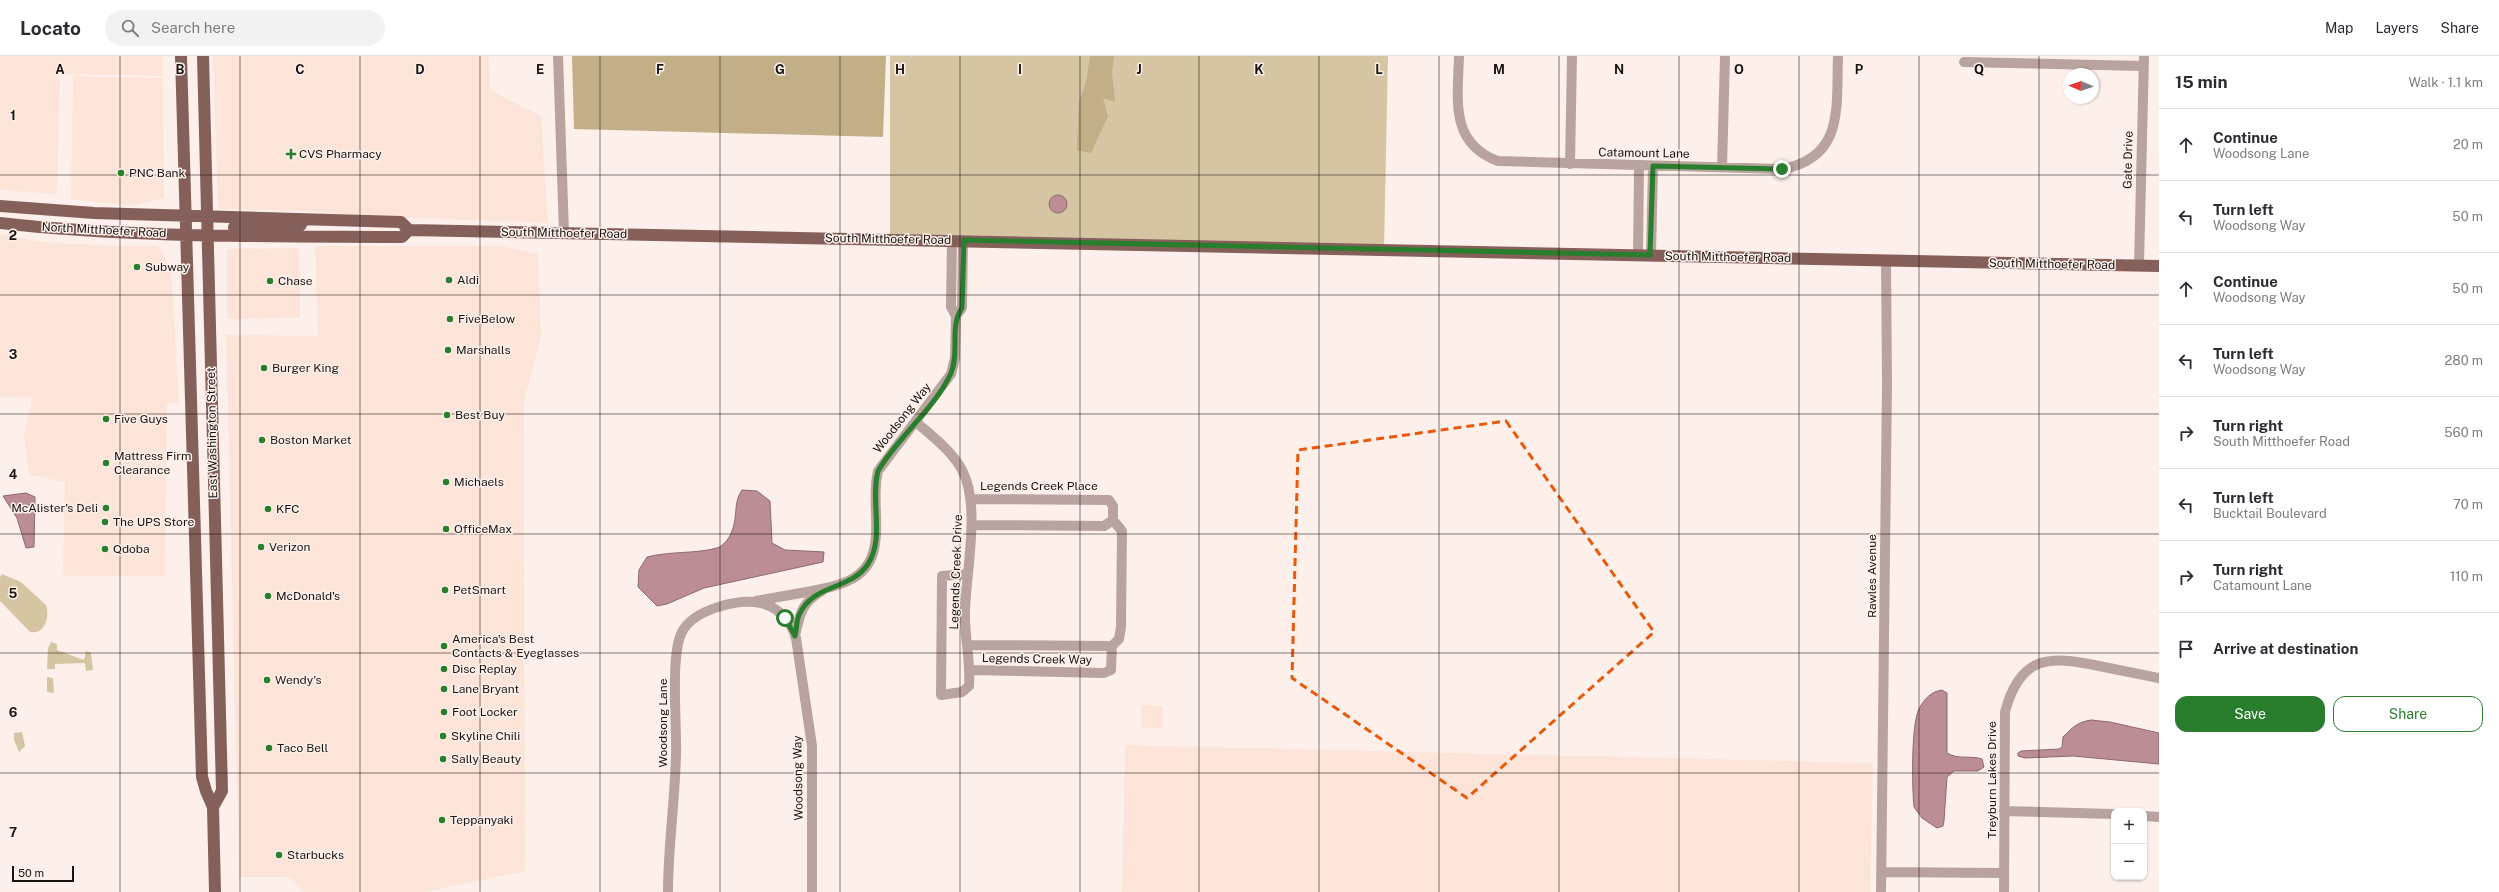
<!DOCTYPE html>
<html lang="en">
<head>
<meta charset="utf-8">
<style>
	body { margin:0; font-family:"Public Sans",sans-serif; background:#f2f2f3; color:#2b2b33 }
	.controls { position:absolute; right:12px; bottom:12px; display:grid; overflow:hidden; border-radius:8px; box-shadow:0 1px 3px #0004 }
	.controls button { width:36px; height:36px; display:grid; place-items:center; padding:0; border:0; border-bottom:1px solid #e1e1e2; background:#fff; color:#2b2b33; font:20px sans-serif }
	.compass { position:absolute; left:2063px; top:12px; width:36px; height:36px; border-radius:50%; background:#fff; box-shadow:0 1px 3px #0004; rotate:272deg }
	.scale { position:absolute; left:12px; bottom:10px; width:62px; box-sizing:border-box; padding-left:4px; border:2px solid #191411; border-top:0; font-size:11px; line-height:14px; white-space:nowrap; color:#191411; -webkit-text-stroke:3px #fdf0ea; paint-order:stroke }
	.stop { position:absolute; width:12px; height:12px; margin:-9px; border:3px solid #287e2c; border-radius:50%; background:#fff }
	.stop.end { background:#287e2c; border-color:#fff; box-shadow:0 1px 4px #0008 }
	.list { margin:0; padding:0; list-style:none }
	h2 { display:flex; justify-content:space-between; align-items:center; height:52px; margin:0; padding:0 16px; font-size:17px }
	h2 small { font-size:13px; font-weight:400; color:#7c7c81 }
	.list li { display:grid; grid-template-columns:26px 1fr auto; gap:12px; align-items:center; box-sizing:border-box; height:72px; padding:0 16px; border-top:1px solid #e1e1e2 }
	.list b { display:block; font-size:15px; white-space:nowrap }
	.list p { margin:0; font-size:13px; white-space:nowrap; color:#7c7c81 }
	.list em { font-size:13px; font-style:normal; color:#7c7c81 }
	.actions { display:flex; gap:8px; padding:12px 16px }
	.actions a { flex:1; padding:9px 0; border:1px solid #287e2c; border-radius:12px; text-align:center; font-size:14px; color:#287e2c }
	.actions .main { background:#287e2c; color:#fff }
	.icon { flex:none; width:22px; height:22px; fill:none; stroke:currentColor; stroke-width:2; stroke-linecap:round; stroke-linejoin:round }
	.map { position:relative; flex:none; width:2159px; height:836px; overflow:hidden }
	header { display:flex; align-items:center; gap:24px; box-sizing:border-box; height:56px; padding:0 20px; background:#fff; border-bottom:1px solid #e1e1e2 }
	header strong { font-size:19px }
	nav { display:flex; gap:22px; margin-inline-start:auto; font-size:14px }
	.search { width:280px; height:36px; background:#f2f2f3; display:flex; align-items:center; gap:10px; box-sizing:border-box; padding:0 14px; border-radius:22px; color:#7c7c81; font-size:15px }
	main { display:flex }
	aside { flex:1; background:#fff }
	.map>svg:first-child { display:block }
</style>
</head>
<body>
<header>
<strong>Locato</strong>
<div class="search"><svg class="icon" aria-label="search" viewBox="0 0 24 24"><circle cx="10" cy="10" r="6"/><path d="M15 15l6 6"/></svg>Search here</div>
<nav><a>Map</a><a>Layers</a><a>Share</a></nav>
</header>
<main>
<div class="map">
<svg width="2159" height="836" viewBox="0 0 2159 836">
	<rect width="100%" height="100%" fill="#fdf0ea"/>
	<!-- built -->
	<path fill="#fce4d9" d="M0,0H163V20L60,18L57,138L0,134Z
		M213,0H489L490,34L541,60L548,167L396,161L301,155L218,153Z
		M73,20L163,22L164,142L131,150L71,143Z
		M0,178L43,186L111,190H156L159,191L171,212L179,347H167L165,520H66L63,516L65,426L29,419L24,380L32,342L0,341Z
		M315,190H502L538,198L541,281L524,345L525,815L425,836H305L290,821H239L226,279L318,280Z
		M299,192L300,262L227,263V193Z
		M1141,649L1163,650V672H1141Z
		M1125,689L1873,707L1870,836H1122Z"/>
	<!-- green -->
	<path fill="#d5c5a3" d="M890,0H1388L1384,193L890,183Z
		M2,518L21,526L46,549C50,561 45,579 30,576L0,545V521Z
		M51,586L57,588V594L84,604L86,595L91,597L93,614L86,615L85,607L55,608V613H47L48,592Z
		M47,621L53,622L54,637L47,636Z
		M22,676L25,690L19,696L14,684V677Z"/>
	<!-- forest -->
	<path fill="#c2af87" d="M572,0H886L883,81L574,73Z
		M1090,0H1114L1112,16L1115,46L1103,42L1108,60L1091,97L1077,94L1079,45L1086,27Z"/>
	<!-- water -->
	<path fill="#bd8d95" stroke="#8c696d" d="M1049 148a9 9 0 1 1 18 0a9 9 0 1 1-18 0Z
		M742,434L757,435L770,445L772,487L785,494L824,496L823,506L704,532L667,548L657,550L638,531L639,514L647,501C670,495 695,498 717,492C724,490 730,481 732,475C738,460 733,447 742,434Z
		M26,437L35,441L34,491L26,492L17,462L3,440Z
		M1942,634L1947,637V697C1958,704 1970,699 1982,703L1984,711L1978,715H1954L1947,721L1944,765L1943,770L1937,772L1922,762L1914,751C1912,732 1911,669 1919,653C1924,643 1932,635 1942,634Z
		M2091,664L2110,666L2159,677V708L2073,700L2025,702L2018,700V697L2021,695L2059,693L2062,691L2063,681C2072,672 2077,666 2091,664Z"/>
	<g fill="none" stroke-linecap="round" stroke-linejoin="round">
		<!-- minor -->
		<path stroke="#b9a39f" stroke-width="10" d="M558,0L564,177
			M1459,0C1458,43 1449,87 1498,105L1782,113C1845,102 1836,50 1838,0
			M1964,6L2143,10
			M1570,108L1572,0
			M1722,112L1725,0
			M1638,199L1639,110
			M1651,199L1653,110
			M2139,209L2144,0
			M956,260L962,252L963,184
			M916,366C932,380 952,395 962,414C981,449 966,515 965,555C964,580 971,605 969,630L962,636L941,639L942,520L966,518
			M970,443L1109,444L1113,450V464L1104,470L972,469
			M756,545C773,542 790,539 807,536C838,530 870,525 875,488C879,464 872,439 878,415L951,318L955,302L956,260L951,251L952,184
			M795,580C800,558 801,547 822,535
			M967,589L1112,590L1119,583L1121,571L1122,475L1113,464
			M970,614L1104,617L1111,614L1112,590
			M2004,755L2114,758
			M2144,760L2159,761
			M1881,816L2004,817
			M668,836C668,790 675,745 676,699C677,670 670,598 682,576C693,554 738,542 761,547C778,551 791,565 796,582L812,690V836
			M1881,836L1887,328L1886,204
			M2004,836L2005,656C2020,600 2048,599 2099,610C2119,614 2139,618 2159,622"/>
		<!-- major -->
		<path stroke="#85605b" stroke-width="12" d="M181,0L202,721L206,735L213,751L215,836
			M203,0L222,735L213,751
			M0,150L94,157L401,166L409,174
			M0,167C133,182 268,180 402,181L409,174L2159,210
			M234,171L301,169"/>
	</g>
	<g fill="none" stroke-linecap="round" stroke-linejoin="round">
		<!-- route -->
		<path stroke="#287e2c" stroke-width="5" d="M785,562L795,580C797,573 796,566 799,559C813,527 850,535 868,508C885,482 870,444 878,415C897,382 936,351 951,317C960,296 949,270 962,252L964,184L1650,199L1653,110L1782,113"/>
	</g>
	<!-- marked area -->
	<path fill="none" stroke="#e8590c" stroke-width="3" stroke-dasharray="8 5" stroke-linejoin="round" d="M1506,365L1654,576L1467,742L1292,622L1298,394Z"/>
	<!-- grid -->
	<path fill="none" stroke="#191411" stroke-width="1" stroke-opacity="0.55" d="M120,0V836M240,0V836M360,0V836M480,0V836M600,0V836M720,0V836M840,0V836M960,0V836M1080,0V836M1199,0V836M1319,0V836M1439,0V836M1559,0V836M1679,0V836M1799,0V836M1919,0V836M2039,0V836M0,119H2159M0,239H2159M0,358H2159M0,478H2159M0,597H2159M0,717H2159"/>
	<!-- markers -->
	<g fill="#287e2c" stroke="#fdf0ea" stroke-width="1.5">
		<path d="M289 92h4v4h4v4h-4v4h-4v-4h-4v-4h4z"/>
		<circle cx="121" cy="117" r="4"/>
		<circle cx="137" cy="211" r="4"/>
		<circle cx="449" cy="224" r="4"/>
		<circle cx="270" cy="225" r="4"/>
		<circle cx="450" cy="263" r="4"/>
		<circle cx="448" cy="294" r="4"/>
		<circle cx="264" cy="312" r="4"/>
		<circle cx="447" cy="359" r="4"/>
		<circle cx="106" cy="363" r="4"/>
		<circle cx="262" cy="384" r="4"/>
		<circle cx="106" cy="407" r="4"/>
		<circle cx="446" cy="426" r="4"/>
		<circle cx="106" cy="452" r="4"/>
		<circle cx="268" cy="453" r="4"/>
		<circle cx="105" cy="466" r="4"/>
		<circle cx="446" cy="473" r="4"/>
		<circle cx="261" cy="491" r="4"/>
		<circle cx="105" cy="493" r="4"/>
		<circle cx="445" cy="534" r="4"/>
		<circle cx="268" cy="540" r="4"/>
		<circle cx="444" cy="590" r="4"/>
		<circle cx="444" cy="613" r="4"/>
		<circle cx="267" cy="624" r="4"/>
		<circle cx="444" cy="633" r="4"/>
		<circle cx="444" cy="656" r="4"/>
		<circle cx="443" cy="680" r="4"/>
		<circle cx="269" cy="692" r="4"/>
		<circle cx="443" cy="703" r="4"/>
		<circle cx="442" cy="764" r="4"/>
		<circle cx="279" cy="799" r="4"/>
	</g>
	<g text-anchor="middle" stroke-width="3" stroke-linejoin="round" paint-order="stroke">
		<!-- street labels -->
		<g font-size="12" fill="#191411" stroke="#fdf0ea">
			<text transform="translate(1644 97) rotate(1)" y="4">Catamount Lane</text>
			<text transform="translate(2128 104) rotate(-89)" y="4">Gate Drive</text>
			<text transform="translate(104 174) rotate(3)" y="4">North Mitthoefer Road</text>
			<text transform="translate(564 177) rotate(1)" y="4">South Mitthoefer Road</text>
			<text transform="translate(888 183) rotate(1)" y="4">South Mitthoefer Road</text>
			<text transform="translate(1728 201) rotate(1)" y="4">South Mitthoefer Road</text>
			<text transform="translate(2052 208) rotate(1)" y="4">South Mitthoefer Road</text>
			<text transform="translate(902 362) rotate(-52)" y="4">Woodsong Way</text>
			<text transform="translate(212 377) rotate(-91)" y="4">East Washington Street</text>
			<text x="1039" y="434">Legends Creek Place</text>
			<text transform="translate(956 516) rotate(-88)" y="4">Legends Creek Drive</text>
			<text transform="translate(1872 520) rotate(-90)" y="4">Rawles Avenue</text>
			<text transform="translate(1037 603) rotate(1)" y="4">Legends Creek Way</text>
			<text transform="translate(663 667) rotate(-90)" y="4">Woodsong Lane</text>
			<text transform="translate(798 722) rotate(-91)" y="4">Woodsong Way</text>
			<text transform="translate(1992 724) rotate(-90)" y="4">Treyburn Lakes Drive</text>
		</g>
		<!-- poi labels -->
		<g font-size="12" fill="#191411" stroke="#fdf0ea" text-anchor="start">
			<text x="299" y="102">CVS Pharmacy</text>
			<text x="129" y="121">PNC Bank</text>
			<text x="145" y="215">Subway</text>
			<text x="457" y="228">Aldi</text>
			<text x="278" y="229">Chase</text>
			<text x="458" y="267">FiveBelow</text>
			<text x="456" y="298">Marshalls</text>
			<text x="272" y="316">Burger King</text>
			<text x="455" y="363">Best Buy</text>
			<text x="114" y="367">Five Guys</text>
			<text x="270" y="388">Boston Market</text>
			<text x="114" y="404">Mattress Firm<tspan x="114" dy="14">Clearance</tspan></text>
			<text x="454" y="430">Michaels</text>
			<text x="98" y="456" text-anchor="end">McAlister's Deli</text>
			<text x="276" y="457">KFC</text>
			<text x="113" y="470">The UPS Store</text>
			<text x="454" y="477">OfficeMax</text>
			<text x="269" y="495">Verizon</text>
			<text x="113" y="497">Qdoba</text>
			<text x="453" y="538">PetSmart</text>
			<text x="276" y="544">McDonald's</text>
			<text x="452" y="587">America's Best<tspan x="452" dy="14">Contacts &amp; Eyeglasses</tspan></text>
			<text x="452" y="617">Disc Replay</text>
			<text x="275" y="628">Wendy's</text>
			<text x="452" y="637">Lane Bryant</text>
			<text x="452" y="660">Foot Locker</text>
			<text x="451" y="684">Skyline Chili</text>
			<text x="277" y="696">Taco Bell</text>
			<text x="451" y="707">Sally Beauty</text>
			<text x="450" y="768">Teppanyaki</text>
			<text x="287" y="803">Starbucks</text>
		</g>
	</g>
	<g font-size="13" text-anchor="middle" font-weight="bold" fill="#191411" stroke="#fdf0ea" stroke-width="3" stroke-linejoin="round" paint-order="stroke">
		<text x="60" y="18">A</text>
		<text x="180" y="18">B</text>
		<text x="300" y="18">C</text>
		<text x="420" y="18">D</text>
		<text x="540" y="18">E</text>
		<text x="660" y="18">F</text>
		<text x="780" y="18">G</text>
		<text x="900" y="18">H</text>
		<text x="1020" y="18">I</text>
		<text x="1139" y="18">J</text>
		<text x="1259" y="18">K</text>
		<text x="1379" y="18">L</text>
		<text x="1499" y="18">M</text>
		<text x="1619" y="18">N</text>
		<text x="1739" y="18">O</text>
		<text x="1859" y="18">P</text>
		<text x="1979" y="18">Q</text>
		<text x="13" y="64">1</text>
		<text x="13" y="184">2</text>
		<text x="13" y="303">3</text>
		<text x="13" y="423">4</text>
		<text x="13" y="542">5</text>
		<text x="13" y="661">6</text>
		<text x="13" y="781">7</text>
	</g>
</svg>
<div class="controls">
<button>+</button>
<button>−</button>
</div>
<svg class="compass" viewBox="-18 -18 36 36"><path d="M0-13l5 13h-10z" fill="#e53935"/><path d="M0 13l5-13h-10z" fill="#7c7c81"/></svg>
<div class="scale">50 m</div>
<div class="stop" style="left:785px;top:562px"></div>
<div class="stop end" style="left:1782px;top:113px"></div>
</div>
<aside>
<h2>15 min<small>Walk · 1.1 km</small></h2>
<ul class="list">
<li><svg class="icon" aria-label="ahead" viewBox="0 0 24 24"><path d="M12 20V5M6 11l6-6 6 6"/></svg><div><b>Continue</b><p>Woodsong Lane</p></div><em>20 m</em></li>
<li><svg class="icon" aria-label="left" viewBox="0 0 24 24"><path d="M17 20v-9H6M10 6l-5 5 5 5"/></svg><div><b>Turn left</b><p>Woodsong Way</p></div><em>50 m</em></li>
<li><svg class="icon" aria-label="ahead" viewBox="0 0 24 24"><path d="M12 20V5M6 11l6-6 6 6"/></svg><div><b>Continue</b><p>Woodsong Way</p></div><em>50 m</em></li>
<li><svg class="icon" aria-label="left" viewBox="0 0 24 24"><path d="M17 20v-9H6M10 6l-5 5 5 5"/></svg><div><b>Turn left</b><p>Woodsong Way</p></div><em>280 m</em></li>
<li><svg class="icon" aria-label="right" viewBox="0 0 24 24"><path d="M7 20v-9h11M14 6l5 5-5 5"/></svg><div><b>Turn right</b><p>South Mitthoefer Road</p></div><em>560 m</em></li>
<li><svg class="icon" aria-label="left" viewBox="0 0 24 24"><path d="M17 20v-9H6M10 6l-5 5 5 5"/></svg><div><b>Turn left</b><p>Bucktail Boulevard</p></div><em>70 m</em></li>
<li><svg class="icon" aria-label="right" viewBox="0 0 24 24"><path d="M7 20v-9h11M14 6l5 5-5 5"/></svg><div><b>Turn right</b><p>Catamount Lane</p></div><em>110 m</em></li>
<li><svg class="icon" aria-label="arrive" viewBox="0 0 24 24"><path d="M6 21V4h12l-3 4 3 4H6"/></svg><div><b>Arrive at destination</b></div></li>
</ul>
<div class="actions"><a class="main">Save</a><a>Share</a></div>
</aside>
</main>
</body>
</html>
